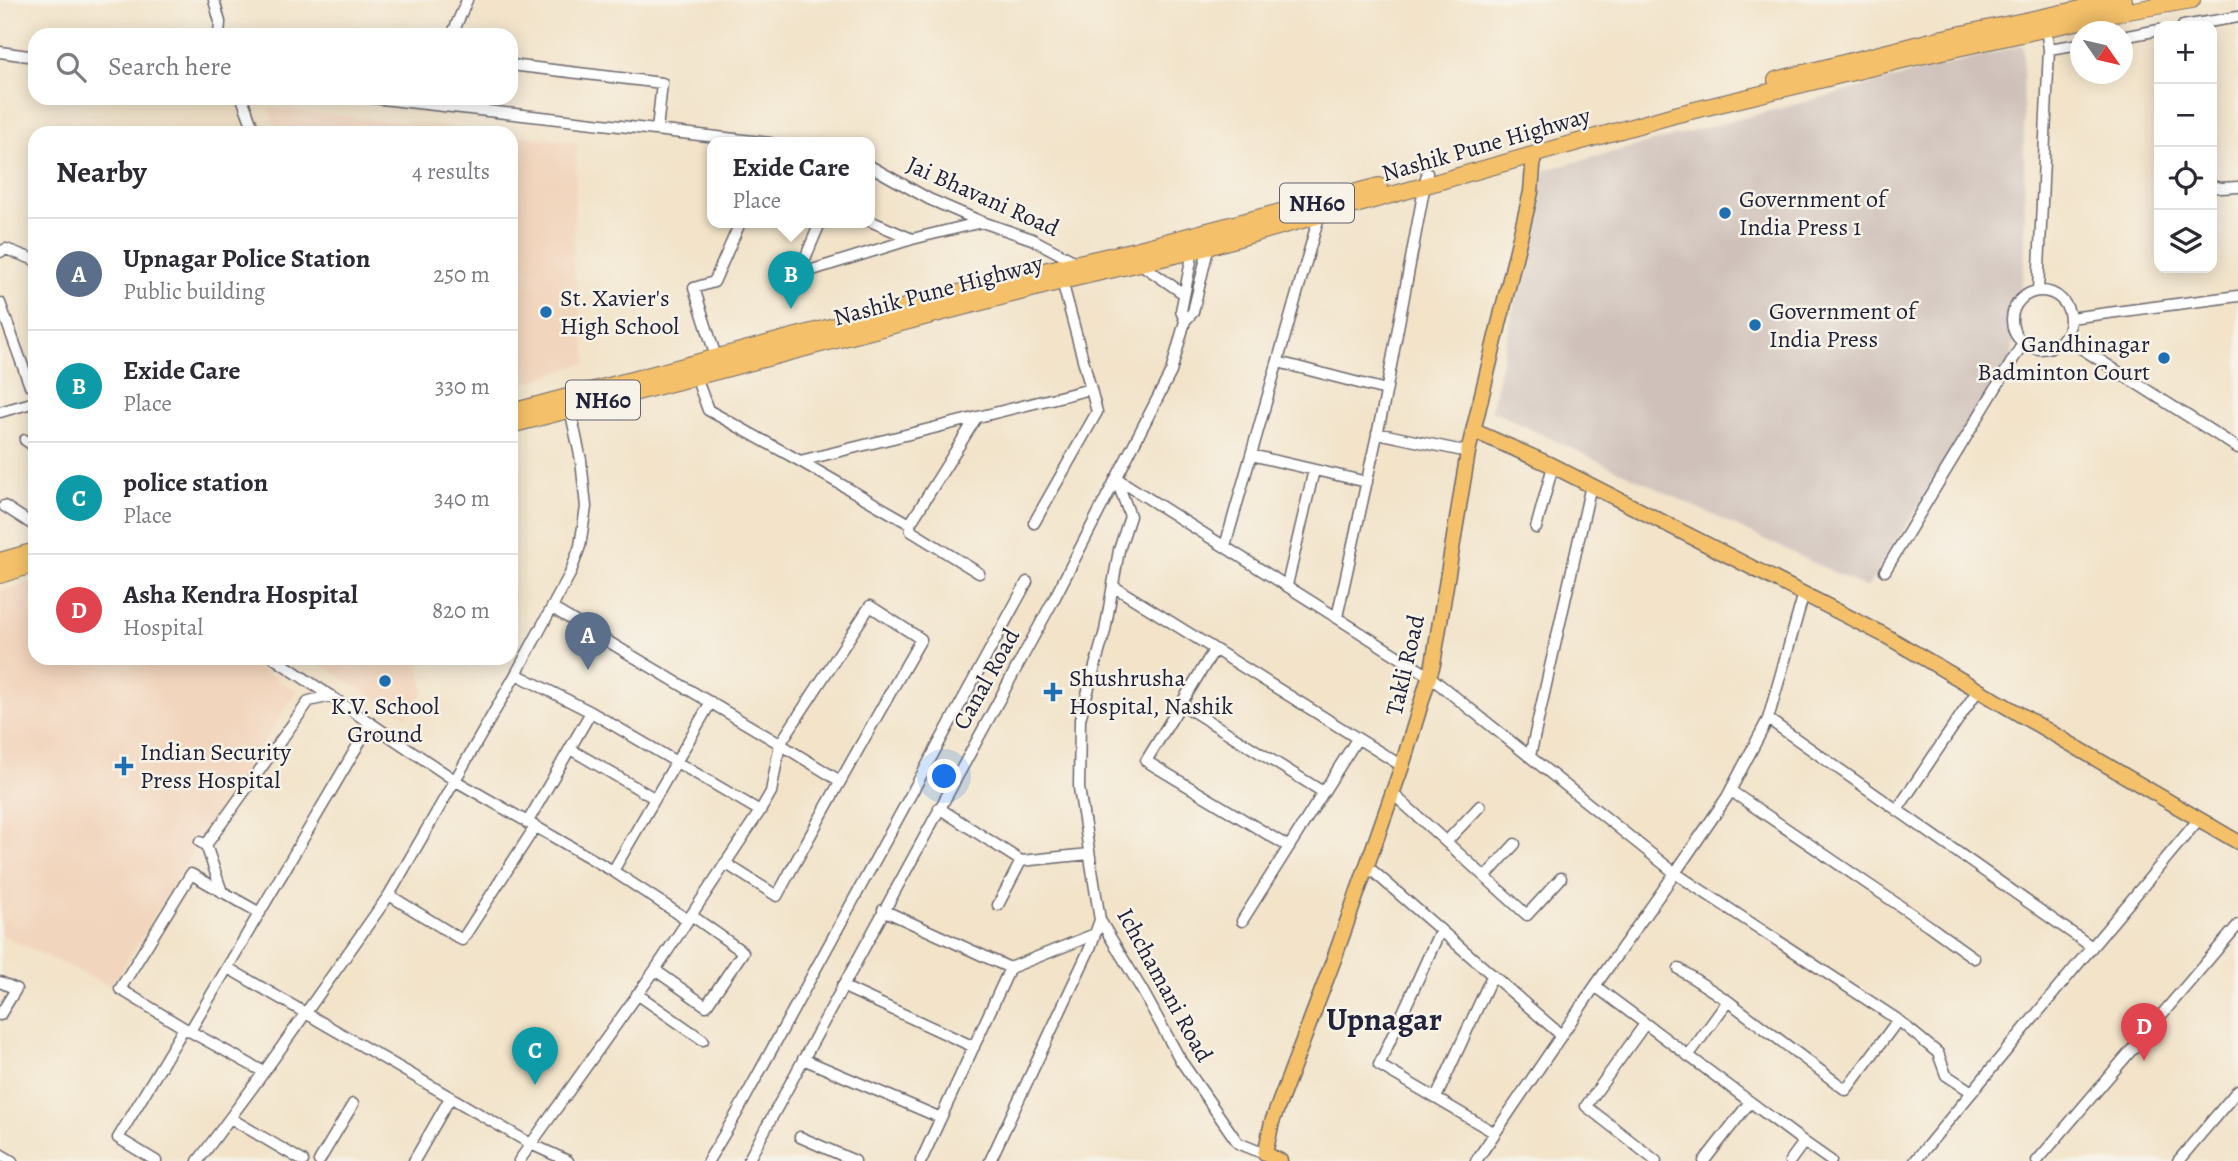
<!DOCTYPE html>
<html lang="en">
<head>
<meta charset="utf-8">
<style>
	body { margin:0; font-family:Alegreya,serif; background:#f2f2f3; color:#2b2b33 }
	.controls { position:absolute; right:21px; top:21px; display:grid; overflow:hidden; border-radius:14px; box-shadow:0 4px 18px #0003 }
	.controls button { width:63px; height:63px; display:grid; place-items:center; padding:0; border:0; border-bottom:2px solid #e1e1e2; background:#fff; color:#2b2b33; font:35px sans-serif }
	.compass { position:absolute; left:2070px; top:21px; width:63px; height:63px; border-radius:50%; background:#fff; box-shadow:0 4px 18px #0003; rotate:124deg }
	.you { position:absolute; left:945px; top:777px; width:24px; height:24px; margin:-18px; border:5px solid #fff; border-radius:50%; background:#1a73e8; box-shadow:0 0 0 10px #1a73e833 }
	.badge { display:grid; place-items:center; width:46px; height:46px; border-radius:50%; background:#7c3aed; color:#fff; font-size:23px; font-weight:700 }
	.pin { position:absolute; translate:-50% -58px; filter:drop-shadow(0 2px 4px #0008) }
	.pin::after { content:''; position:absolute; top:37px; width:24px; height:21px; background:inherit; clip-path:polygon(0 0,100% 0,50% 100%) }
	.popup { position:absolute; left:707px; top:137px; width:168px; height:91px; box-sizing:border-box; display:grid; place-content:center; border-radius:14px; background:#fff; filter:drop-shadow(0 2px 5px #0005); font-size:23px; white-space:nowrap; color:#7c7c81 }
	.popup b { font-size:26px; color:#2b2b33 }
	.popup::after { content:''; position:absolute; left:50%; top:100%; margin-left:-14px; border:14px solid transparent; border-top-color:#fff }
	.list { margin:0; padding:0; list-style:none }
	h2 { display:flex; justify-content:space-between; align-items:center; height:91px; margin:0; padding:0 28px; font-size:30px }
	h2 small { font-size:23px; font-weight:400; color:#7c7c81 }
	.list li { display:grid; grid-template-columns:46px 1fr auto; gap:21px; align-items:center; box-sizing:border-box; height:112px; padding:0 28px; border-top:2px solid #e1e1e2 }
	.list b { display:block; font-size:26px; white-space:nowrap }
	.list p { margin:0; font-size:23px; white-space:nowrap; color:#7c7c81 }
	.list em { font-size:23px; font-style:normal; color:#7c7c81 }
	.icon { flex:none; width:38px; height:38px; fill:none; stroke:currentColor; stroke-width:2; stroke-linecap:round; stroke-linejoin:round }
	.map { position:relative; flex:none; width:2238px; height:1161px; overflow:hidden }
	.search { position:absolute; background:#fff; box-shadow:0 4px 18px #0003; left:28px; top:28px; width:490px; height:77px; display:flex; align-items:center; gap:18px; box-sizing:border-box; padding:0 24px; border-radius:21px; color:#7c7c81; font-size:26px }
	.panel { position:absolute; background:#fff; box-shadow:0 4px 18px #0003; left:28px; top:126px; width:490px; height:539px; border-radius:21px }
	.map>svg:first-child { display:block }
</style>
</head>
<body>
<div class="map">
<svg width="2238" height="1161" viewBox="0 0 2238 1161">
	<rect width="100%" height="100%" fill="#f7f3e8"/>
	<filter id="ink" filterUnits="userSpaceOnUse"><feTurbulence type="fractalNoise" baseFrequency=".0143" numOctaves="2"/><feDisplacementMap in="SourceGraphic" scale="14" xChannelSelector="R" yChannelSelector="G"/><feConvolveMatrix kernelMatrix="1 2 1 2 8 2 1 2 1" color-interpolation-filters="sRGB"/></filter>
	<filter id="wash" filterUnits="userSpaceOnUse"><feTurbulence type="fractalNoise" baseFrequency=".00686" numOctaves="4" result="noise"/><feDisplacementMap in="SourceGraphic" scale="28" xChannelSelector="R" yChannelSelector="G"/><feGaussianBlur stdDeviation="1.57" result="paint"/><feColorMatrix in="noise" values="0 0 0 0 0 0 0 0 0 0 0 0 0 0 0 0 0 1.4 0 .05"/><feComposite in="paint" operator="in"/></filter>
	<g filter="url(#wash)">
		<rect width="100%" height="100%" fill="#f2e3c9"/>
		<!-- built -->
		<path fill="#f2d5bd" d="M269,108L495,133H278Z
			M511,135L577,142L573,261L587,362L511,388Z
			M35,581V658H240L297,691L199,841L112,987L0,934V591Z
			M310,658H423L421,670L424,691L407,717Z"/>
		<!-- industrial -->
		<path fill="#cfc1ba" d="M2023,45L2025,261L2012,356L1867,588L1491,410L1545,170Z"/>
	</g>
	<g filter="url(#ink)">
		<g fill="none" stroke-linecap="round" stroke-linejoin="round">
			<!-- minor casing -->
			<g stroke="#6b666d" stroke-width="13">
				<path id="minor" d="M214,0L220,22L219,35
					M2183,26L2238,17
					M2046,29L2049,49L2080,44
					M452,35L467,0
					M2122,37L2159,30
					M0,52L35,57
					M511,65L662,83L657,130
					M242,98L255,133
					M373,98L770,143
					M870,166L929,199L982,222L1032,239L1079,264
					M2212,186L2221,188L2238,187
					M870,221L912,239L982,222
					M820,223L801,268L806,272L912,239
					M0,252L6,249L35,260
					M1139,263L1184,294
					M2012 320a29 29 0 1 1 58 0a29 29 0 1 1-58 0Z
					M2038,291L2049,49
					M0,303L30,386
					M2070,318L2238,296
					M1185,321L1181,311L1194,246
					M2065,338L2238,448
					M716,357L694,288L714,282L740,223
					M1278,362L1386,390
					M696,377L708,410L800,461L1091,389
					M0,412L35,402
					M1377,433L1468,452
					M25,440L35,447
					M1251,455L1367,482
					M800,461L910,524L976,418
					M1116,478L1429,676L1675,873L1727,797L1768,719
					M1116,478L1130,516L1119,550L1105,631L1080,719L1079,788L1100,920L1142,990L1181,1061L1238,1143L1265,1154
					M4,506L35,526
					M1034,523L1097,412L1062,281
					M910,524L911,531L979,573
					M1536,528L1553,466
					M1225,546L1320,213
					M1885,571L2023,343
					M1287,585L1314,470
					M1113,586L1402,766
					M1804,593L1768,719L2092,947L2199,819
					M1337,617L1384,403L1427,173
					M1214,650L1146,761L1289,847
					M274,658L456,781L613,871L688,920
					M516,674L591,712L760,811
					M1181,704L1323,792
					M570,749L654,798
					M1530,756L1591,485
					M1731,791L1928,925L1974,958
					M1392,793L1527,915L1561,878
					M939,808L1021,861L1089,854
					M1897,810L1978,690
					M527,823L591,712
					M200,842L206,845L222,892
					M1446,842L1480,806
					M206,845L309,701L331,696
					M725,863L777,896C824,810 872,724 921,639L870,606L780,744L840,781
					M1367,866L1561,1035
					M613,871L711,702
					M1485,877L1515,844
					M389,895L462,940L535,827
					M998,905L1021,861
					M883,910L1010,968L921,1161
					M1242,921L1357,739
					M1440,931L1379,1065L1495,1133
					M228,968L531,1144L655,970L760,811L771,792L780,744L552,608
					M1010,968L1095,934
					M1679,969L1728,1001
					M655,970L706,1006L743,952L691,915
					M0,982L16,989L0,1015
					M842,986L974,1047
					M1595,986L1804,1142
					M637,994L703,1040
					M1645,1024L1586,1106L1656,1161
					M184,1028L120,989L191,874L260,913
					M190,1031L371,723
					M1688,1056L1728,1001L1846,1090L1898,1020
					M803,1059L941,1118
					M1436,1098L1492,976
					M230,1118L303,1161
					M800,1137L855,1161
					M0,1154L12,1161
					M156,1161L118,1138L184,1028L264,1072
					M198,1161L264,1072L389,895L516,674L570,574L580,546L586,507L581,460L570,409
					M319,1161L353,1104
					M414,1161L450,1098
					M519,1161L531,1144L568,1161
					M708,1161L737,1113L1027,582
					M748,1161L1054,599L1171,372L1185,321L1193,312L1210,241
					M990,1161L1090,948L1100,920
					M1476,1161L1595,986L1675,873L1898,1020L1938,1053L1946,1075L1972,1092
					M1704,1161L1750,1102
					M1790,1161L1804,1142L1831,1161
					M1915,1161L2092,947
					M2037,1161L2238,925
					M2178,1161L2238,1090"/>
			</g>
			<!-- major casing -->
			<g stroke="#6b666d" stroke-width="17">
				<path id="major" d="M1474,431L1549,464L1886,636L2238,842
					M1280,1161L1265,1154L1272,1122L1334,959L1402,766L1433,664L1468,452L1531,192L1534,155"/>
			</g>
			<!-- highway casing -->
			<g stroke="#6b666d" stroke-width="18">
				<path id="highway" d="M1776,80L1943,38L2124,0
					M511,412L1026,275L1135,250L1379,186
					M511,425L1062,281L1193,251L1674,115L1911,58L2122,12L2192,0
					M0,561L35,551
					M0,575L35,564"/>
			</g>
			<!-- minor -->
			<use href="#minor" stroke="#fff" stroke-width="10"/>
			<!-- major -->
			<use href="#major" stroke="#f4c16a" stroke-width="14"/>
			<!-- highway -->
			<use href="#highway" stroke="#f4c16a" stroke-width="16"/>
		</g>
	</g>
	<!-- markers -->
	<g fill="#1f6fb2" stroke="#f7f3e8" stroke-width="2.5">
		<circle cx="1725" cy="213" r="7"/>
		<circle cx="546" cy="312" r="7"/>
		<circle cx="1755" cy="325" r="7"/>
		<circle cx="2164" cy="358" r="7"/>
		<circle cx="385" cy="681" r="7"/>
		<path d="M1049.5 681.5h7v7h7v7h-7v7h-7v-7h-7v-7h7z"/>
		<path d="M120.5 755.5h7v7h7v7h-7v7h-7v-7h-7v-7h7z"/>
	</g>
	<g text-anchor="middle" stroke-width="5" stroke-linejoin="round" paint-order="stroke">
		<!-- shield labels -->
		<g fill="#f7f3e8" stroke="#62616f" stroke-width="2">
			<rect x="1280" y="183.5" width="74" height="39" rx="5"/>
			<rect x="566" y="380.5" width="74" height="39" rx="5"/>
		</g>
		<g font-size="23" font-weight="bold" fill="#22223b">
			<text x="1317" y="211">NH60</text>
			<text x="603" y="408">NH60</text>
		</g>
		<!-- street labels -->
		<g font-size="24" fill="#22223b" stroke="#f7f3e8">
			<text transform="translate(1486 144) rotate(-16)" y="8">Nashik Pune Highway</text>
			<text transform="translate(983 196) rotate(24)" y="8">Jai Bhavani Road</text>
			<text transform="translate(938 290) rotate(-15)" y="8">Nashik Pune Highway</text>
			<text transform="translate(1405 665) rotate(-77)" y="8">Takli Road</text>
			<text transform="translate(986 679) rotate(-61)" y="8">Canal Road</text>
			<text transform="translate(1165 985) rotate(61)" y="8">Ichchamani Road</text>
		</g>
		<!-- poi labels -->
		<g font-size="24" fill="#22223b" stroke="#f7f3e8" text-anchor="start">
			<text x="1739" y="207">Government of<tspan x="1739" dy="28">India Press 1</tspan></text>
			<text x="560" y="306">St. Xavier's<tspan x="560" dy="28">High School</tspan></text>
			<text x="1769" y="319">Government of<tspan x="1769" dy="28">India Press</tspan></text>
			<text x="2150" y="352" text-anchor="end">Gandhinagar<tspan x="2150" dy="28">Badminton Court</tspan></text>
			<text x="1069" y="686">Shushrusha<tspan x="1069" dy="28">Hospital, Nashik</tspan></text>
			<text x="385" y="714" text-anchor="middle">K.V. School<tspan x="385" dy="28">Ground</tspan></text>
			<text x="140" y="760">Indian Security<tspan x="140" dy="28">Press Hospital</tspan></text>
		</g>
		<!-- district labels -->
		<g font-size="32" font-weight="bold" fill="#22223b" stroke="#f7f3e8">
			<text x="1384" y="1030">Upnagar</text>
		</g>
	</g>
</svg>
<div class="controls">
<button>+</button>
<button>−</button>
<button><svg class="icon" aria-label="locate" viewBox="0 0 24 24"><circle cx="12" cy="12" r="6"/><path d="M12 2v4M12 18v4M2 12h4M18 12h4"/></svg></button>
<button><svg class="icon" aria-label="layers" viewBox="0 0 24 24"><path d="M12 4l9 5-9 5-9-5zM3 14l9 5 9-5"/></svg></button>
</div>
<svg class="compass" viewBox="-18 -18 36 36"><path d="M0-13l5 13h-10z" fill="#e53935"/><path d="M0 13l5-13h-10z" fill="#7c7c81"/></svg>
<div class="you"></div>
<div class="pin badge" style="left:588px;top:670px;background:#5c6f8a">A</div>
<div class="pin badge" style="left:791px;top:309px;background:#0f9aa8">B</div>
<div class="popup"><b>Exide Care</b>Place</div>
<div class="pin badge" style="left:535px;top:1085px;background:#0f9aa8">C</div>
<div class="pin badge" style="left:2144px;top:1061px;background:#e0444e">D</div>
<div class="search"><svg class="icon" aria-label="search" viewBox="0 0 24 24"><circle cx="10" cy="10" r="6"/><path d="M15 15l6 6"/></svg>Search here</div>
<section class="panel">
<h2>Nearby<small>4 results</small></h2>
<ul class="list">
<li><span class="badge" style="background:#5c6f8a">A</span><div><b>Upnagar Police Station</b><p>Public building</p></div><em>250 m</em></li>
<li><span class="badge" style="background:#0f9aa8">B</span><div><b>Exide Care</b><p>Place</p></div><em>330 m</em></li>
<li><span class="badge" style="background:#0f9aa8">C</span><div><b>police station</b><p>Place</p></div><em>340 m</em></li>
<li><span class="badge" style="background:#e0444e">D</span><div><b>Asha Kendra Hospital</b><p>Hospital</p></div><em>820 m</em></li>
</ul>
</section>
</div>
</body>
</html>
